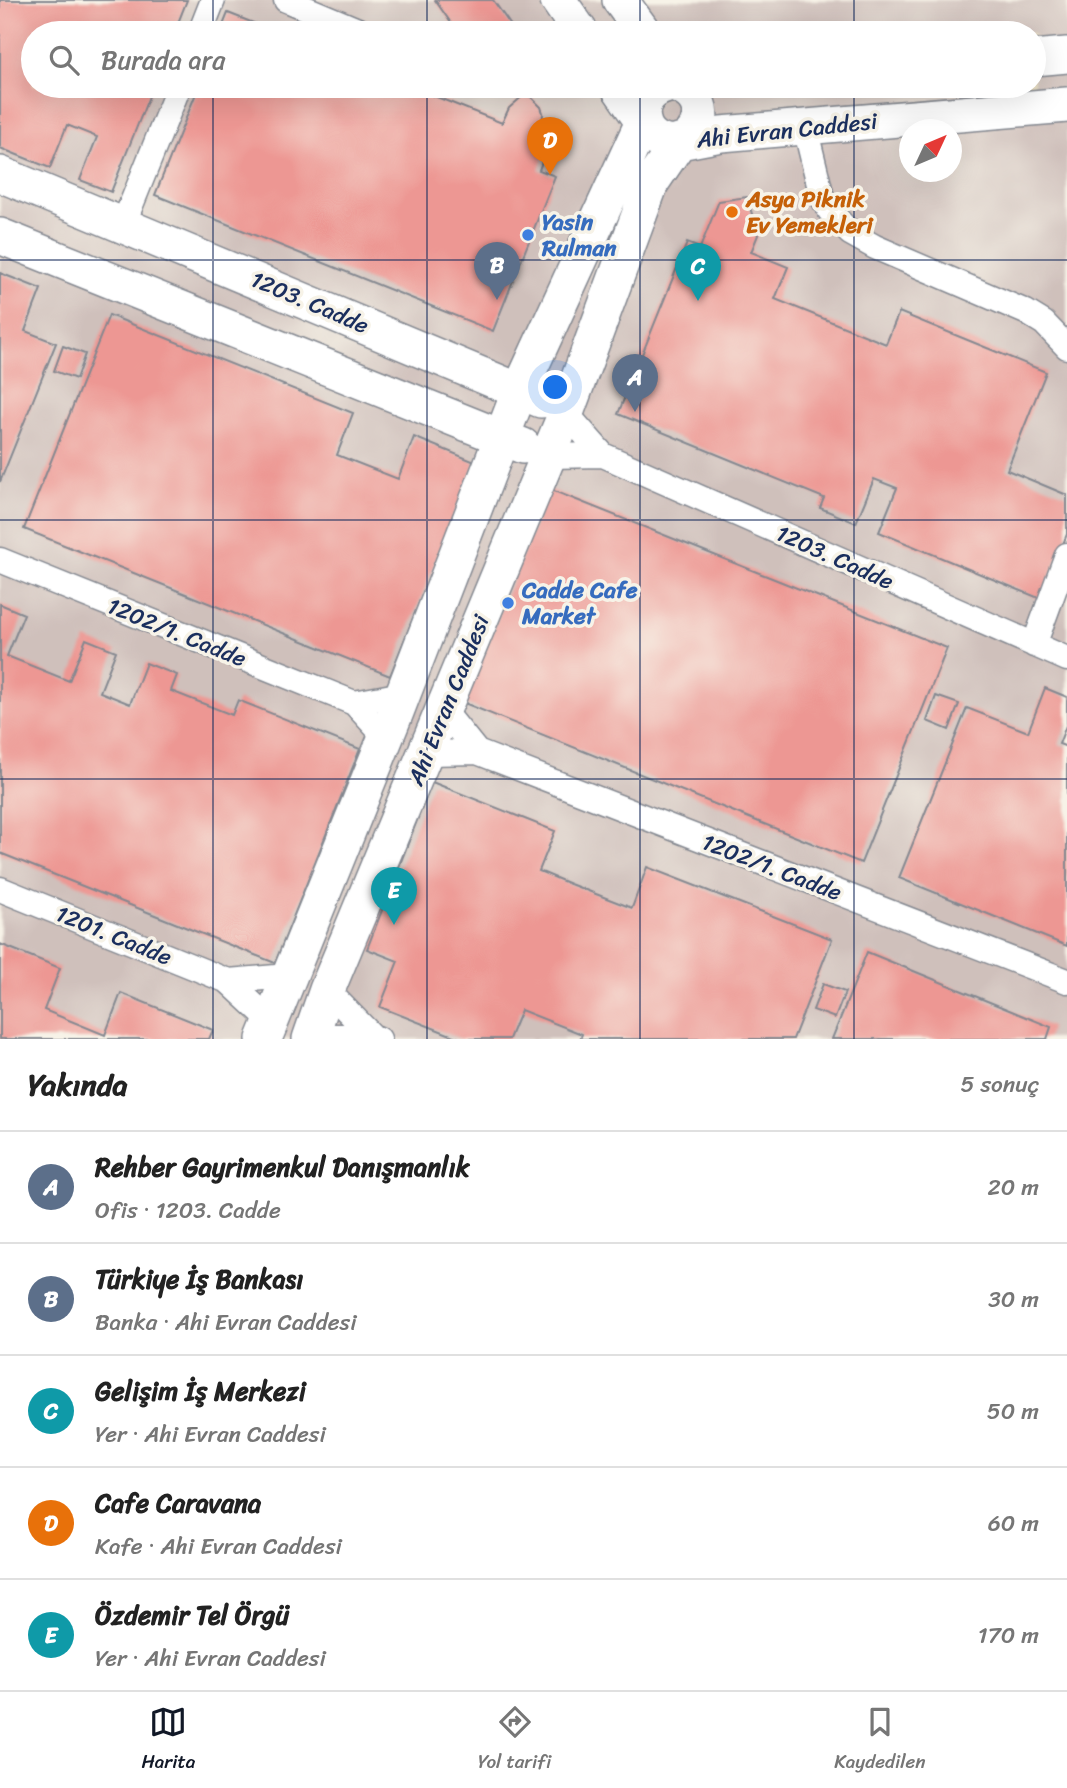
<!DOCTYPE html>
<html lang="tr">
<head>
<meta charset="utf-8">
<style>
	body { margin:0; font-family:Sriracha,sans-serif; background:#f2f2f2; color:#222 }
	.compass { position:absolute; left:899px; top:119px; width:63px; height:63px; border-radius:50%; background:#fff; box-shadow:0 7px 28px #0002; rotate:46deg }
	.you { position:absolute; left:556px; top:388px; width:24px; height:24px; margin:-18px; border:5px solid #fff; border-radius:50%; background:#1a73e8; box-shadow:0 0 0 10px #1a73e833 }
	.badge { display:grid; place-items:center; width:46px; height:46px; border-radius:50%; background:#111827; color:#fff; font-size:23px; font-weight:700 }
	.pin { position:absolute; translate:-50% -58px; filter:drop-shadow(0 2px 4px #0008) }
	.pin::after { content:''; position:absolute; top:37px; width:24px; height:21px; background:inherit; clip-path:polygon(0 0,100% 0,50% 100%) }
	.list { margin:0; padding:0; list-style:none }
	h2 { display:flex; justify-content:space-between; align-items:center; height:91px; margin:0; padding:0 28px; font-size:30px }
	h2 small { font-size:23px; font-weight:400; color:#767676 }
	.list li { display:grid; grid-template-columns:46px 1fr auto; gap:21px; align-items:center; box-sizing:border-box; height:112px; padding:0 28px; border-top:2px solid #e0e0e0 }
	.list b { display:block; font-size:26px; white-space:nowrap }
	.list p { margin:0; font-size:23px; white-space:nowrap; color:#767676 }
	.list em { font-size:23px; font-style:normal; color:#767676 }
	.icon { flex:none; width:38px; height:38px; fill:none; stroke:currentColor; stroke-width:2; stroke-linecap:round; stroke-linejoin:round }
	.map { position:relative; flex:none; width:1067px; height:1039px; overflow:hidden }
	.search { position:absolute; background:#fff; box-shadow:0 7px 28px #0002; left:21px; right:21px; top:21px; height:77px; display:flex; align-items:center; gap:18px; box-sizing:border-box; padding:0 24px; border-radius:38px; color:#767676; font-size:26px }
	.sheet { height:651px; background:#fff }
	nav { display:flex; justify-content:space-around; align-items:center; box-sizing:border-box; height:98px; border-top:2px solid #e0e0e0; background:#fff; font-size:19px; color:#767676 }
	nav a { display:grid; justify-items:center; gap:4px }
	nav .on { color:#111827 }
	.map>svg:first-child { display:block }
</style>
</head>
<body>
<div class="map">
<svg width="1067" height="1039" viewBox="0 0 1067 1039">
	<rect width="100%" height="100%" fill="#f7f3e8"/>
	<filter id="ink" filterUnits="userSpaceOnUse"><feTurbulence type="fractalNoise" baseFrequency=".0143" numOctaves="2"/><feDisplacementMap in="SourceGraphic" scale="14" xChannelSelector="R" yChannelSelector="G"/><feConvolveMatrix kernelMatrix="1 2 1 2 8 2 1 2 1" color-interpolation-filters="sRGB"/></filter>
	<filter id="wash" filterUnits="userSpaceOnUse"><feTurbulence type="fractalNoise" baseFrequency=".00686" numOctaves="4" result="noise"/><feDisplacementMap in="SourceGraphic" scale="28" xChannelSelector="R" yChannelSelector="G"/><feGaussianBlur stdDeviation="1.57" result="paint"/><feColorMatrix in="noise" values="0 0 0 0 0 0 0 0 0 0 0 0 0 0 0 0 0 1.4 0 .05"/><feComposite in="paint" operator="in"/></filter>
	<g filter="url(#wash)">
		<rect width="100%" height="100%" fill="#ece1c2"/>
		<!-- industrial -->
		<path fill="#cfc0bb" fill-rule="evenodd" d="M0,0H1067V1039H0ZM33,33H1034V86H33ZM909,130H951V172H909Z"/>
		<g id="blocks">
			<!-- building -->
			<path fill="#ed9793" d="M0,0H187L174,33H33V86H153L111,192L80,180L97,137L67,125L50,168L0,148Z
				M435,0H493L516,33H458Z
				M228,13L279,33H220Z
				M199,86H409L502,123L509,108L525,94L531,97L541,107L543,113L542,127L538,134L550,140L539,170L555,176L493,331L155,195Z
				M747,197L758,235L751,252L788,267L775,299L886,344L899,312L1046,372L1007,470L1067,495V534L1041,599L879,532L897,488L874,479L856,523L820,508L824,498L618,414L687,243L700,248L719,201Z
				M0,273L41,289L25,331L56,343L0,482Z
				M109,315L353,413L337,455L398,479L414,437L475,462L390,676L24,529Z
				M63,346L85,354L76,379L54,371Z
				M549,489L947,648L861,863L464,703Z
				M0,604L24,614L7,656L69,681L86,639L116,651L100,692L130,704L146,663L177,675L171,691L232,715L238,700L360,749L275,963L0,853Z
				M1045,688L1067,697V723L1059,744L1067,747V946L899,878L967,708L1028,732Z
				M936,696L959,704L949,730L927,721Z
				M432,782L555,831L539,871L570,884L632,908L647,867L832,939L793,1039H580L582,1034L521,1010L509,1039H461L380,1007L398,961L367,949Z
				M0,944L60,968L44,1010L105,1035L121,993L213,1030L209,1039H0Z
				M867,952L1051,1027L1047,1039H832Z
				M823,984L845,992L835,1018L813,1010Z"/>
		</g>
	</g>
	<g filter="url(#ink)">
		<use href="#blocks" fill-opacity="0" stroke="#848890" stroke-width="2"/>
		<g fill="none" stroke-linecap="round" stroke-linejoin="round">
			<!-- street casing -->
			<g stroke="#848890" stroke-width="27">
				<path id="street" d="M286,0L365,33
					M200,33L213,0
					M805,127L822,197L830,211L850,233L875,247L1026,312L1044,323L1067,347
					M123,225L179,86
					M566,413L603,455
					M548,456L603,455L1067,659
					M0,560L354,703L386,738
					M1034,645L1067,555
					M354,703L403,694
					M444,711L477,752
					M427,753L477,752L1067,981
					M0,889L228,981L271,1021
					M228,981L288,976
					M327,990L372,1036
					M311,1036H372L379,1039"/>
			</g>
			<!-- secondary casing -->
			<g stroke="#848890" stroke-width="38">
				<path id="secondary" d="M558,0L581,33
					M620,0L644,33
					M1034,58L1067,55
					M618,86L643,122
					M665,86C648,91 638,106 644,124C646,131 651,136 658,140C694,158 720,101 678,86
					M0,174L541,400
					M0,236L523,446
					M264,1039L396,712L520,390L643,122
					M310,1039L327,990L566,413L651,183L679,142L721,134L1067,105"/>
			</g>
			<!-- street -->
			<use href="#street" stroke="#fff" stroke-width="24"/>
			<!-- secondary -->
			<use href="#secondary" stroke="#fff" stroke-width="35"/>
		</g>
	</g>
	<!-- grid -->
	<path fill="none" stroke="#1b2f5e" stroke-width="2" stroke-opacity="0.55" d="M213,0V33M427,0V33M640,0V33M854,0V33M213,86V1039M427,86V1039M640,86V1039M854,86V1039M0,260H1067M0,520H1067M0,779H1067"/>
	<!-- markers -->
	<circle fill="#e8710a" stroke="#f7f3e8" stroke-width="2.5" cx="732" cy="212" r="7"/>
	<g fill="#3f7fe0" stroke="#f7f3e8" stroke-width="2.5">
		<circle cx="528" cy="235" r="7"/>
		<circle cx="508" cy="603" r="7"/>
	</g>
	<g text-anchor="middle" stroke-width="7" stroke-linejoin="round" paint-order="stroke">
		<!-- street labels -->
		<g font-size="23" fill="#1b2f5e" stroke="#f7f3e8">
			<text transform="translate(787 130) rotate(-6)" y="8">Ahi Evran Caddesi</text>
			<text transform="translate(310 302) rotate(23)" y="8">1203. Cadde</text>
			<text transform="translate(835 557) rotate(24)" y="8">1203. Cadde</text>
			<text transform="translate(177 632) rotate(22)" y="8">1202/1. Cadde</text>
			<text transform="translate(448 700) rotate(-68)" y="8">Ahi Evran Caddesi</text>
			<text transform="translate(772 867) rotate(21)" y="8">1202/1. Cadde</text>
			<text transform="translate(114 935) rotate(22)" y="8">1201. Cadde</text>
		</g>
		<!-- food labels -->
		<g font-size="23" font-weight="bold" fill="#c56008" stroke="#f7f3e8" text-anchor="start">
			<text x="746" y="207">Asya Piknik<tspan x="746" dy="26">Ev Yemekleri</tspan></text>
		</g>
		<!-- shop labels -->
		<g font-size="23" font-weight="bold" fill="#366cbe" stroke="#f7f3e8" text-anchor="start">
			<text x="542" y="230">Yasin<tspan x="542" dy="26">Rulman</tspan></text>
			<text x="522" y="598">Cadde Cafe<tspan x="522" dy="26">Market</tspan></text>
		</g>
	</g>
</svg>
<svg class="compass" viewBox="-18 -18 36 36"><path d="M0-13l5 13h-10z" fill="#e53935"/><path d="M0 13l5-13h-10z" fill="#767676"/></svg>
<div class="you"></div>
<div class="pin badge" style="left:635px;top:412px;background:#5c6f8a">A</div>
<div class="pin badge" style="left:497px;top:300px;background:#5c6f8a">B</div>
<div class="pin badge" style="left:698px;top:301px;background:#0f9aa8">C</div>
<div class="pin badge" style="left:550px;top:175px;background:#e8710a">D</div>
<div class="pin badge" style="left:394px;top:925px;background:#0f9aa8">E</div>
<div class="search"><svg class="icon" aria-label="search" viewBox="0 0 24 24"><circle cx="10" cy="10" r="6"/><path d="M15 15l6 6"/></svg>Burada ara</div>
</div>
<section class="sheet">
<h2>Yakında<small>5 sonuç</small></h2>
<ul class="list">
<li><span class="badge" style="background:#5c6f8a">A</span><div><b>Rehber Gayrimenkul Danışmanlık</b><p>Ofis · 1203. Cadde</p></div><em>20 m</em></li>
<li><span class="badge" style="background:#5c6f8a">B</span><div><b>Türkiye İş Bankası</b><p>Banka · Ahi Evran Caddesi</p></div><em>30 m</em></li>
<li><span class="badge" style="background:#0f9aa8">C</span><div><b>Gelişim İş Merkezi</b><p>Yer · Ahi Evran Caddesi</p></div><em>50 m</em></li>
<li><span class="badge" style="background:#e8710a">D</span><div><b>Cafe Caravana</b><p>Kafe · Ahi Evran Caddesi</p></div><em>60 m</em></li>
<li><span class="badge" style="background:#0f9aa8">E</span><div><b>Özdemir Tel Örgü</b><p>Yer · Ahi Evran Caddesi</p></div><em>170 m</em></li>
</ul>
</section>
<nav>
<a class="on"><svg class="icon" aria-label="map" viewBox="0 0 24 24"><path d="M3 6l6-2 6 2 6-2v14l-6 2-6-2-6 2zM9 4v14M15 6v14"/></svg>Harita</a>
<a><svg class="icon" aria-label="directions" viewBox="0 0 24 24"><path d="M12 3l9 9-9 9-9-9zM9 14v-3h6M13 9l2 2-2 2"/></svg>Yol tarifi</a>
<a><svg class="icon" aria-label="saved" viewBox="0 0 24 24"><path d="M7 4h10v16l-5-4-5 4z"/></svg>Kaydedilen</a>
</nav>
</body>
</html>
